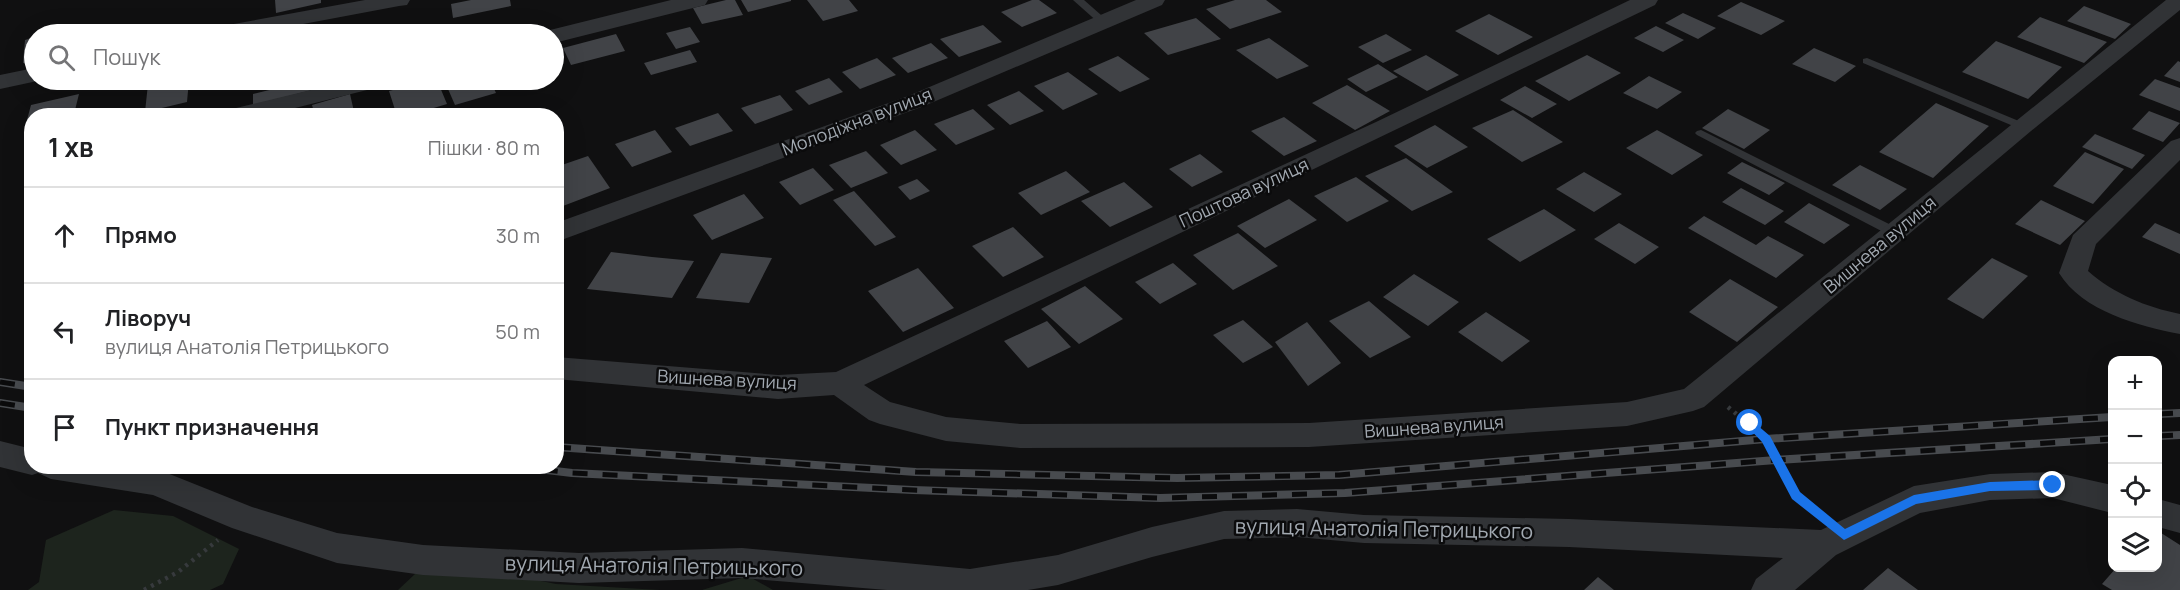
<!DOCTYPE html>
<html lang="uk">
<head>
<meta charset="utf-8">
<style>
	body { margin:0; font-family:Manrope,sans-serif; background:#f6f6f6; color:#202124 }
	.controls { position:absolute; right:18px; bottom:18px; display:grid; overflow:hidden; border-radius:12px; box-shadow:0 6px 24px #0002 }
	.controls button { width:54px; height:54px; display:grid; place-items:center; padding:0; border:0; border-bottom:2px solid #e0e0e0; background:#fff; color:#202124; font:30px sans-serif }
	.stop { position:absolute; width:18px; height:18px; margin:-14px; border:4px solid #1a73e8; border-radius:50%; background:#fff }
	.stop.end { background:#1a73e8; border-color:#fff; box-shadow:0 2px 6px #0008 }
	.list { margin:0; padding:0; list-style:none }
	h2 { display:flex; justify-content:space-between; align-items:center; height:78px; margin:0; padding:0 24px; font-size:26px }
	h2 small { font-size:20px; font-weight:400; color:#757577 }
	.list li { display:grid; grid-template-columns:39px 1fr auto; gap:18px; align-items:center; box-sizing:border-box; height:96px; padding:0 24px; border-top:2px solid #e0e0e0 }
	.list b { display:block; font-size:22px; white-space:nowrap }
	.list p { margin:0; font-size:20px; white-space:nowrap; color:#757577 }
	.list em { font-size:20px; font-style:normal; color:#757577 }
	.icon { flex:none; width:33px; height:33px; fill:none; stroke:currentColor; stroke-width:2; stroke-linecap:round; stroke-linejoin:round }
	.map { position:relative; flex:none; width:2180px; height:590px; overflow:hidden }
	.search { position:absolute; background:#fff; box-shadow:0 6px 24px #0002; left:24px; top:24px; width:540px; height:66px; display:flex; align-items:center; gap:15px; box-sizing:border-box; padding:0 21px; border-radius:33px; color:#757577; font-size:22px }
	.panel { position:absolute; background:#fff; box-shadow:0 6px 24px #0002; left:24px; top:108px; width:540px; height:366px; border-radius:24px }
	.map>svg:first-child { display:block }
</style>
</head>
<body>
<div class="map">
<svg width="2180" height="590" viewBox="0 0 2180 590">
	<rect width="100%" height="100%" fill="#101011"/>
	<!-- green -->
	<path fill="#1d241d" d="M114,510L173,516L239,549L223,584L210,590H28L39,582L46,540Z
		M492,571L556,584L660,590H398L415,574Z
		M748,576L773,590H702Z"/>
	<!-- building -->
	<path fill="#414347" d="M275,0H321V3L276,13Z
		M471,0H510L511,6L453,18L451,4Z
		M726,0H735L743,15L702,24L693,8Z
		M741,0H791V1L748,12Z
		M807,0H849L858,11L823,21Z
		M1032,0H1039L1057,13L1022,27L1001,12Z
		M1235,0H1266L1282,12L1230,29L1206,9Z
		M1741,2L1785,21L1761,35L1717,16Z
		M2084,6L2131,24L2115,39L2067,21Z
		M1683,13L1716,28L1698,39L1665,23Z
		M1489,14L1533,37L1498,55L1455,31Z
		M2040,17L2107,42L2084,63L2017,37Z
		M1196,18L1221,39L1168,55L1144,33Z
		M983,25L1002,42L959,57L940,39Z
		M1656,26L1684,40L1663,52L1634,38Z
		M690,27L700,42L676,49L666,33Z
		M616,34L625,51L571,65L563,48Z
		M1386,34L1412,50L1383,63L1358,47Z
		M34,37V61L23,63L25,40Z
		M1269,38L1309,66L1277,79L1236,50Z
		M1996,41L2062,67L2028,99L1962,72Z
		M931,43L948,58L908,73L892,58Z
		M1814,48L1856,66L1835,82L1792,64Z
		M690,50L697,62L651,75L644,63Z
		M1426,55L1459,75L1427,91L1393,71Z
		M1587,55L1621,73L1569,101L1535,81Z
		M1118,56L1150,79L1120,92L1088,69Z
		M877,58L896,75L860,89L842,72Z
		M2178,61L2180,62V82L2164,76Z
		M1378,64L1398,77L1366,92L1347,79Z
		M1068,72L1098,94L1063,110L1034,86Z
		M1649,76L1682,92L1657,109L1623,93Z
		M829,78L843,92L809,105L795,91Z
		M2155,79L2180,88V111L2139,95Z
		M169,80H189L187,102L145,112L148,84Z
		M221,80H264L221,90Z
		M293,80H335L336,84L253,105V94L294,84Z
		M431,80H437L447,104L407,116H397L389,91Z
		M458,80H490L496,93L455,105L448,89L461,86Z
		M1347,85L1390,111L1355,130L1312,103Z
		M1525,86L1557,104L1532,118L1500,100Z
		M1019,91L1044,111L1010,125L987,105Z
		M79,94L75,110L50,116H32V120H27L31,105Z
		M350,94L355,116H315L312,105Z
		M780,95L793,110L755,124L741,108Z
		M1936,103L1989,126L1933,178L1879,152Z
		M973,109L995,129L956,145L934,124Z
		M1728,109L1770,130L1744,149L1702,128Z
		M1513,110L1563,142L1522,162L1472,128Z
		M2149,111L2180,123L2163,142L2132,129Z
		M718,113L733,131L690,146L675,128Z
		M1284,117L1317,141L1284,156L1251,131Z
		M1435,125L1468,147L1427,168L1394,146Z
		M655,130L672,152L632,167L615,144Z
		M915,130L937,150L901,165L880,145Z
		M1657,130L1703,155L1672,175L1626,148Z
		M2095,134L2145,155L2132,169L2082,147Z
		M866,151L888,173L851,188L829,165Z
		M2085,152L2124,169L2093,204L2053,186Z
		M1200,154L1223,172L1192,187L1169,169Z
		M588,156L610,188L563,206L556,196V167Z
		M1406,158L1453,192L1412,211L1365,176Z
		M1742,162L1785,183L1769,195L1727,173Z
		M1860,165L1907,189L1880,210L1832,185Z
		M813,168L834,190L800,205L779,182Z
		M1066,171L1090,192L1041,215L1018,193Z
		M1584,172L1622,194L1594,212L1556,189Z
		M1356,177L1389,201L1347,222L1314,196Z
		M917,179L930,191L910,200L898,187Z
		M1124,182L1153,207L1110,227L1081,201Z
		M1741,188L1784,211L1765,225L1722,202Z
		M854,191L896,237L875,246L833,200Z
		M744,194L764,218L712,240L693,215Z
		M1289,199L1317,220L1265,248L1237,226Z
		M2041,200L2085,221L2060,245L2015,224Z
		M1809,203L1850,225L1824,244L1784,222Z
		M1544,209L1576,230L1520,262L1487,239Z
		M1704,216L1756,245L1768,236L1804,255L1776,278L1688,228Z
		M1619,223L1659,247L1635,264L1594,239Z
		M2155,223L2180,234V254L2142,237Z
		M1013,227L1044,257L1003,277L972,246Z
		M1238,233L1278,266L1233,290L1193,255Z
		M611,252L652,257L694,261L672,298L587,289Z
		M721,253L772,258L749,303L696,298Z
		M1992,258L2028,276L1983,319L1947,299Z
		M1173,263L1197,284L1160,304L1135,282Z
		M918,268L954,308L903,332L868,291Z
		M1414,274L1459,302L1428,326L1383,297Z
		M1730,279L1778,307L1737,342L1689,312Z
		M1085,286L1123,319L1079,344L1041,309Z
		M1369,301L1411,337L1370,358L1329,321Z
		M1486,312L1530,341L1502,362L1458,332Z
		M1243,320L1273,347L1243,363L1213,335Z
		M1047,321L1071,347L1028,368L1004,341Z
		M1307,322L1341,363L1308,386L1275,342Z
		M2158,531L2180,545V590H2112L2102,584L2116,568H2158Z
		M1888,568L1918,590H1863Z
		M1598,577L1614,590H1584Z"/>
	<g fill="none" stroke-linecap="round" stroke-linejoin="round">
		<!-- path -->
		<path stroke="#373a3d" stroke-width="4.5" stroke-dasharray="3 5" stroke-linecap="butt" d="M1728,407L1766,439L1796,496L1818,513
			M144,590L178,572L218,540"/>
		<!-- lane -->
		<path fill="#313336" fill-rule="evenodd" d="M1073,0H1084L1109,22L1108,24H1100Z
			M1867,58L2026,124L2028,126L2026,128H2018L1863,63V59Z
			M1701,130L1901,230L1902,233L1896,237L1891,236L1697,135L1695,133L1697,131Z"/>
		<!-- street -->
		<path fill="#313336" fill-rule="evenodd" d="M365,0H410L407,5L399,6L250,34H206L209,29L217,27Z
			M671,0H708L705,5L554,43V34H544L546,31Z
			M1136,0H1165L1162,5L924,106L556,242V223L908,96Z
			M1630,0H1658L1655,5L864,385L890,402L946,417L1020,424L1309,423L1627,402L1684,389L2166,0H2180V10L2031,131L1704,407L1693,411L1627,426L1309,447L1020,448L946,441L880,424L869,420L834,395L778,399L556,379V357L778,375L836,372L1376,122Z
			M34,68V80H42L0,89V75Z
			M352,80H391L387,85L263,116H234L232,113L236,108Z
			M2180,138V160L2096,244L2088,271C2114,294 2146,307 2180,314V334C2139,326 2082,311 2059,273L2073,235L2171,141Z
			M0,441L32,449V466L157,469L252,507L337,533L423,545L579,553L742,548L970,569L1058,555L1152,527L1224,511L1297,509L1364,515L1569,519L1821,530L1914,486L1990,474L2053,472L2112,485V513L2053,498L1990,500L1920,513L1836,555L1795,590H1751L1756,579L1783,558L1569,547L1364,543L1297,537L1224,539L1152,557L1058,585L1028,590H887L742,578L579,583L423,575L337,563L232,528L153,495L51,479L38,473L32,475L0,467Z
			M2158,499L2180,505V533L2158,527Z"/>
		<!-- rail casing -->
		<g stroke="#484b4f" stroke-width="8">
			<path id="rail" d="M0,382L32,387
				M0,403L32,408
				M2158,414L2180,413
				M2158,436L2180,435
				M556,447L916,472L1177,478L1339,475L1766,439L2112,417
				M513,466L572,473L913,490L1160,498L1345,493L1776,460L2112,439"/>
		</g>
		<!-- rail -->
		<use href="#rail" stroke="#0b0b0c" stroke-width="5" stroke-dasharray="15" stroke-linecap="butt"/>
	</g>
	<!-- route -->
	<path fill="#1a73e8" d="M1750,419L1770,436L1800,492L1845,529L1914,495L1990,482L2053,480L2059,485L2053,490L1990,491L1916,504L1844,540L1792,499L1762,442L1744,423Z"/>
	<g text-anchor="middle" stroke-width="5" stroke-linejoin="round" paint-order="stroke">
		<!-- street labels -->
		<g font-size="18" fill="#a2a9b1" stroke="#0b0b0c">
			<text transform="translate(857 122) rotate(-21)" y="6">Молодіжна вулиця</text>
			<text transform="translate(1244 193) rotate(-25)" y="6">Поштова вулиця</text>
			<text transform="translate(1880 245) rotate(-40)" y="6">Вишнева вулиця</text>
			<text transform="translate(727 380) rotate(3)" y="6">Вишнева вулиця</text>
			<text transform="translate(1434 427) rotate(-4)" y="6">Вишнева вулиця</text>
		</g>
		<!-- near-street labels -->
		<g font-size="21" fill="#a2a9b1" stroke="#0b0b0c">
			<text transform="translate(1384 529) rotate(1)" y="7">вулиця Анатолія Петрицького</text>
			<text transform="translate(654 566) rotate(1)" y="7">вулиця Анатолія Петрицького</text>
		</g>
	</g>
</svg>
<div class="controls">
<button>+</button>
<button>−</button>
<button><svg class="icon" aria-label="locate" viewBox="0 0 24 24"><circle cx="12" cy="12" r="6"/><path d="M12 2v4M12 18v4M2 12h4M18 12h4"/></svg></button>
<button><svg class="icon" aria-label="layers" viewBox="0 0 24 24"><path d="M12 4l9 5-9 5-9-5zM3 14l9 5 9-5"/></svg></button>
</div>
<div class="stop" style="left:1750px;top:423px"></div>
<div class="stop end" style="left:2053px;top:485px"></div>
<div class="search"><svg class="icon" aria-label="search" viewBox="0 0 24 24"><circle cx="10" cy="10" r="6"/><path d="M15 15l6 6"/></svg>Пошук</div>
<section class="panel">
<h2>1 хв<small>Пішки · 80 m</small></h2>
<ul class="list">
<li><svg class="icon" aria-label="ahead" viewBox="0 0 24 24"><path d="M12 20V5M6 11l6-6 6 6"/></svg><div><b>Прямо</b></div><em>30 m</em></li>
<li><svg class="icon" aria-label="left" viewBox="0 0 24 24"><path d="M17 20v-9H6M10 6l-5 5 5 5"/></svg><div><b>Ліворуч</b><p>вулиця Анатолія Петрицького</p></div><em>50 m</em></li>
<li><svg class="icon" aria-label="arrive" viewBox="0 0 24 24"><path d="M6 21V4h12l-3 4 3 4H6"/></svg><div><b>Пункт призначення</b></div></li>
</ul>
</section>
</div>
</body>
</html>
